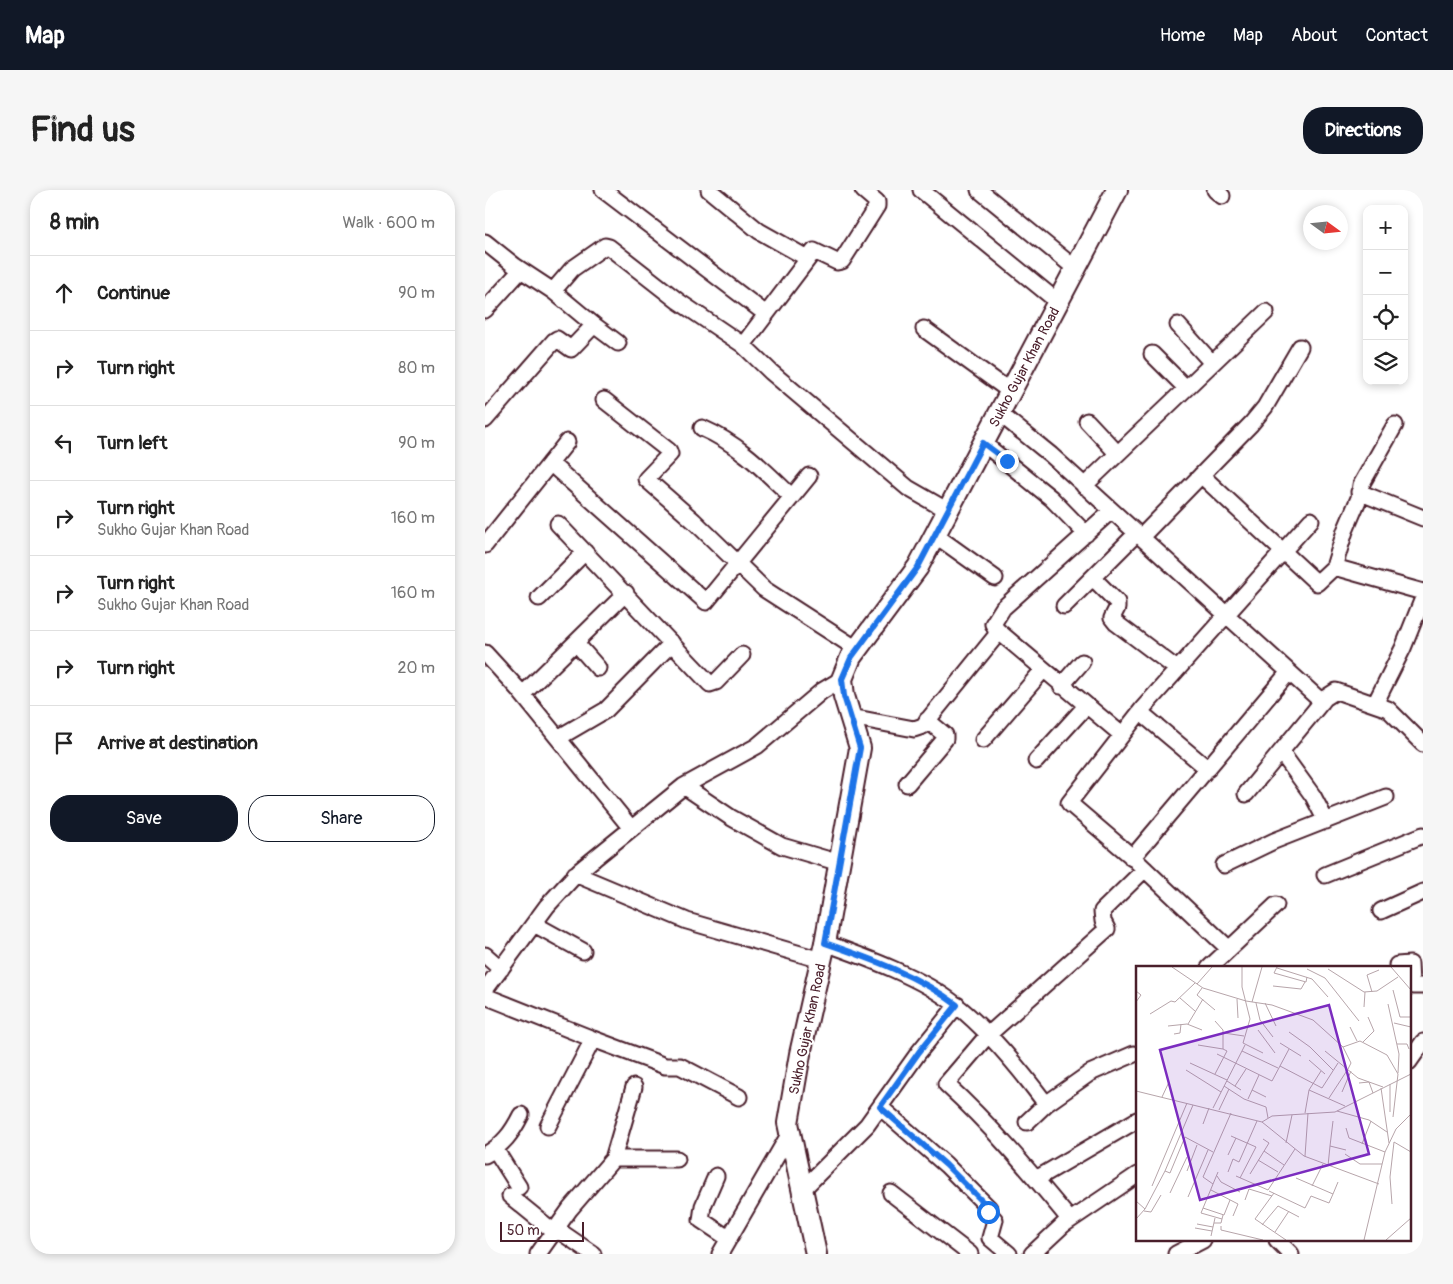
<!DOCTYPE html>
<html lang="en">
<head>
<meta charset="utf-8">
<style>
	body { margin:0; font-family:Pangolin,sans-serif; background:#f6f6f6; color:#222 }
	.controls { position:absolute; right:15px; top:15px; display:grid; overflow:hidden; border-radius:10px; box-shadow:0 2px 8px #0003 }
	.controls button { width:45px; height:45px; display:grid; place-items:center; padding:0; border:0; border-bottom:1px solid #e0e0e0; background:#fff; color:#222; font:25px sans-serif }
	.compass { position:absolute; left:818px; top:15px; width:45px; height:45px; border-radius:50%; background:#fff; box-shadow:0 2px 8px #0003; rotate:105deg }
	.scale { position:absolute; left:15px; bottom:12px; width:84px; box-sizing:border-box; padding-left:5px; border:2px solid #4a1f2b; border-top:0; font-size:14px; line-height:18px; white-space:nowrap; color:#4a1f2b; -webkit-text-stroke:4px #fff; paint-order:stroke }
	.stop { position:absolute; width:15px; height:15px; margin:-11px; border:4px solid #1a73e8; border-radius:50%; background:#fff }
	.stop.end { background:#1a73e8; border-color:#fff; box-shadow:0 1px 5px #0008 }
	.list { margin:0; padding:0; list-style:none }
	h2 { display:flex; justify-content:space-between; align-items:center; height:65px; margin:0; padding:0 20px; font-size:21px }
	h2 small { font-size:16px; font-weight:400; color:#767676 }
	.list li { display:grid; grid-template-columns:32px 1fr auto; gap:15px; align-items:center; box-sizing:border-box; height:75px; padding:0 20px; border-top:1px solid #e0e0e0 }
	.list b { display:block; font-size:19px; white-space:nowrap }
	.list p { margin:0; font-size:16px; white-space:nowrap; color:#767676 }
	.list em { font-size:16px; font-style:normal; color:#767676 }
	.actions { display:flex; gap:10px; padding:15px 20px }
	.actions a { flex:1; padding:11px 0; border:1px solid #111827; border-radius:20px; text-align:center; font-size:18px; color:#111827 }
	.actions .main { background:#111827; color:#fff }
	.icon { flex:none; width:28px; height:28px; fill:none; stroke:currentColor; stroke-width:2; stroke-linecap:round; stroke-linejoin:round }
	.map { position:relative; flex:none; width:938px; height:1064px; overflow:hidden; border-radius:20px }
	header { display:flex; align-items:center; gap:30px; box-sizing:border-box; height:70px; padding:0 25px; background:#111827; color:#fff }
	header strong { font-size:24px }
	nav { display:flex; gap:28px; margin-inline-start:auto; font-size:18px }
	.intro { display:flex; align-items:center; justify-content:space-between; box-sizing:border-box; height:120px; padding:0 30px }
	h1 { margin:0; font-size:35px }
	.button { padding:12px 22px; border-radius:20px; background:#111827; color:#fff; font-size:18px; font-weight:700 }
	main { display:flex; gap:30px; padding:0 30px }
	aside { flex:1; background:#fff; border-radius:20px; box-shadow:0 2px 8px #0003 }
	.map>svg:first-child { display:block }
</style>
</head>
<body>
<header>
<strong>Map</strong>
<nav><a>Home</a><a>Map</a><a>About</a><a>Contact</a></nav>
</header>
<div class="intro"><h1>Find us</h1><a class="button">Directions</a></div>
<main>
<aside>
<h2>8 min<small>Walk · 600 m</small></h2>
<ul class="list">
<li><svg class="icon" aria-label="ahead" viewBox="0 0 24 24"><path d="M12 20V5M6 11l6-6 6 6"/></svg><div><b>Continue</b></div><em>90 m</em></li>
<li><svg class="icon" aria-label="right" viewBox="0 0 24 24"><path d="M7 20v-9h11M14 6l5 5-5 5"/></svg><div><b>Turn right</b></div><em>80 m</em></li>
<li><svg class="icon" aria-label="left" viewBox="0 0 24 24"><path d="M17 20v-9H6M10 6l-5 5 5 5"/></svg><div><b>Turn left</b></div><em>90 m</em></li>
<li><svg class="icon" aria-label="right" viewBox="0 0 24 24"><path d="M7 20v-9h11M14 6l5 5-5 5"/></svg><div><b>Turn right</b><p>Sukho Gujar Khan Road</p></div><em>160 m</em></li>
<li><svg class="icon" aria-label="right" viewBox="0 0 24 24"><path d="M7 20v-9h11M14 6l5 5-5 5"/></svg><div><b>Turn right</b><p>Sukho Gujar Khan Road</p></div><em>160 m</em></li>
<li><svg class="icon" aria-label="right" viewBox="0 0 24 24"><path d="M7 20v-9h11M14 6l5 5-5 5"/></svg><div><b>Turn right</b></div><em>20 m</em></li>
<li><svg class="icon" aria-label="arrive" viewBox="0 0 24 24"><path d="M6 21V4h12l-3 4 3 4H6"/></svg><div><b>Arrive at destination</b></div></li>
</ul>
<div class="actions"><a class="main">Save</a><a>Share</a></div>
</aside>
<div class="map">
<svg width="938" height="1064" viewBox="0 0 938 1064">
	<rect width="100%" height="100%" fill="#fff"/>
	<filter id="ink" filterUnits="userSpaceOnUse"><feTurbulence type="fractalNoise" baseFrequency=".02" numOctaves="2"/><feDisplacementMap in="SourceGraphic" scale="10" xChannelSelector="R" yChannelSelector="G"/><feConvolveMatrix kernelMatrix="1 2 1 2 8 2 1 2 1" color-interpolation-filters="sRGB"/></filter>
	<g filter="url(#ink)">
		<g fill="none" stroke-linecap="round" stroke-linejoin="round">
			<!-- minor casing -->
			<g stroke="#4a1f2b" stroke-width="19">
				<path id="minor" d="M118,0L281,124
					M224,0L274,41L322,68
					M436,0L573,112
					M494,0L591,79
					M730,0L737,6
					M0,52L30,76L68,101L109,135L133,153
					M68,101L87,79L120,56L124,57L193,111L258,155L286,182L423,298L463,321
					M0,120L36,80
					M693,135L727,173
					M439,139L526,202
					M258,155L329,61L352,72L357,71L392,16V12L378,0
					M667,164L700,197
					M119,210L184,261L185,264L161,289L209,331L279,399L372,459
					M514,223L566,265L837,512
					M0,230L69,151L72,149L86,159L109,135
					M602,231L632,263
					M217,238C254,254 279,280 307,307
					M498,253L566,308L601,344
					M65,273L221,412L324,286
					M716,285L832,393L849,377L860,341L874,308L876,295L910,235
					M599,296L781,122
					M874,302L938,328
					M73,334L225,494L231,492L257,465
					M450,345L510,388
					M656,347L766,234L780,217L815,157
					M0,355L82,252
					M849,377L938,402
					M608,388L632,412V418L627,428L631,433L692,479
					M54,408L100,362
					M579,416L652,343
					M512,440L637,545
					M91,453L113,478
					M0,463L33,499L145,637
					M576,496L597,472
					M38,504L141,403
					M890,514L918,458L938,408
					M655,522L723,579
					M366,527L429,539L438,536L510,447L512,440L508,434L518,418L626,321
					M73,548L121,520L187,453
					M498,550L558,480
					M796,562L828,606L841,631
					M551,571L601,516
					M422,594L460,549V545L442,530
					M199,596L245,627L297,656L355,673
					M761,604L840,508L851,501L903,519L938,554
					M647,668L804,482
					M739,675L789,651L901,607
					M90,684L202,731L336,770
					M840,685L938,645
					M896,721L938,702
					M49,734L98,761
					M340,753C380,767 438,788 471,815C505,842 535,879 561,914
					M743,758L645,665L584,613L658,518L826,330
					M0,765L16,779
					M912,775L925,774L926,794L929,796H938
					M724,778L791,715
					M0,800L62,716L94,681L199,596L272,556L337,501L357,489
					M0,806L108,849L63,936
					M108,849L180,876H195L254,907
					M924,872L938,852
					M395,917L461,975L504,1018L503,1022L510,1030L505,1048L524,1064
					M542,932L561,914L605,883L649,864
					M10,959L34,997
					M0,965C18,955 27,943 36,925
					M128,969L149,897
					M231,986L218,1016L216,1030L243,1048
					M551,989L652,930
					M317,1000L382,935L434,862L472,815
					M406,1003L485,1064
					M25,1006L68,1041
					M585,1030C545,982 507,936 461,894L502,846L622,739L618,731L617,721L660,679
					M70,1038L108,1064
					M792,1050L806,1064
					M53,1064L85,1019L128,969H192
					M235,1064L305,943
					M547,1064L578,1035L652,985
					M691,1064L718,1050"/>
			</g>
			<!-- major casing -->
			<g stroke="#4a1f2b" stroke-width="24">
				<path id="major" d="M331,1064L303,933L315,864L340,753L375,558L359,506L357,489L366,467L433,377L632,0"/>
			</g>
			<!-- minor -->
			<use href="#minor" stroke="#fff" stroke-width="15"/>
			<!-- major -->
			<use href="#major" stroke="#fff" stroke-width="20"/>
		</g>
	</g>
	<g fill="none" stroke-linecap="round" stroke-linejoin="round" filter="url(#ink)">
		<!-- route -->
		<path stroke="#1a73e8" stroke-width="6" d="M503,1022L504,1018L461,975L395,917L434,862L472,815C434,786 384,768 340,753L375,558L359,506L357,489L366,468L433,377L498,253L522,271"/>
	</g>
	<g text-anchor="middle" stroke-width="4" stroke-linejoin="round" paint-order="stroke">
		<!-- street labels -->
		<g font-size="14" fill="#4a1f2b" stroke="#fff">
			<text transform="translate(539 177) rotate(-62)" y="5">Sukho Gujar Khan Road</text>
			<text transform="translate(322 839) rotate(-78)" y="5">Sukho Gujar Khan Road</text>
		</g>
	</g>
	<!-- overview -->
	<g transform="translate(651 776)">
		<rect width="275" height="275" fill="#fff"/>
		<path fill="none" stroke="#b7a5aa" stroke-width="1" d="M36,1L67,22L110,35L136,39L177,54L207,81L224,75L251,89L262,108L257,151M106,1V21L114,53L107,77L127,87M141,1L138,7L170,16L171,11M255,1L275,24M141,2L176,13L192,31M171,3L189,12L223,55M192,3L228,26L241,25L262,11M61,18L76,1M137,20L165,23L169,16M66,22L61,29L79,44M257,24L264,51H275M0,25L5,29L0,36M236,26L231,9L243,4M44,32L59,45M101,33L102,52M116,36L126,1M120,37L124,54L137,71M129,37L140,60M252,38L263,88L262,107M228,41L229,26M14,48L35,35L39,36L59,17M79,55L87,64V83L91,85L79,108M258,57L275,61M52,58L67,33M32,60L51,58L66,64M214,61L221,75M122,64L139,87M153,66L174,81L197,104M88,67L108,70M38,68L44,67L45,58M227,76L238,65L232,51M144,77L165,90M261,78H271L273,83M62,79L87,83M207,81L215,97L212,103M106,85L142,102M189,85L222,112L247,121M81,88L136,115L153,83M173,94L189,108M54,97L91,114M144,100L186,122L202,97M50,104L85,126M91,115L105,124M223,117L233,116L237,127M254,118V146M88,120L108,133L130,141L132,152M99,120L110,103M245,122L253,177M116,124L130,131M173,124L209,140M0,125L126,156L136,150L199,146L275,108M206,126L215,105M26,131L33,116M193,132L212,103M112,133L123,109M77,142L109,79M83,144L93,123M201,145L233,154L251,166M169,147L173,124L185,105M126,156L168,190L243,218M67,158L73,142M210,162L213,172L249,186M95,170L120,181L104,212M258,176L275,186M150,177L156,149M226,178L235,155M194,180L197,155M128,185L148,199M209,188L224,198H246M92,189L100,172M169,190L172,147M122,194L142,206M192,200L194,180L210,184M29,205L57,139M51,205L61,179M82,206L65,247L86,253M92,206L97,193L103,196L121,155M114,208L133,177L127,173M81,210L85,216L104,226M100,210L132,224L159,183M160,212L197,228L202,216M77,218L67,211L95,147M16,220L51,137M176,220L187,198M75,224L102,238L97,250M133,225L169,242L175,230L193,237L197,228M34,227L51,191M138,227L119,253L150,274M52,231L72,184M109,234L113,223L136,230M0,235L9,243L0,253M256,238L254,211L258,176M67,242L88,249L94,234M9,243L29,205L34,207L49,171L77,186M8,245L15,246L25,229M78,257H85L87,249M61,258L77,261M126,259L142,240L163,251M85,260V264L127,274M59,262L76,265M139,266L153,245M75,270L79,252M228,274L249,186L260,163L275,148M250,274L275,252"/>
		<path fill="#7b2cbf" fill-opacity="0.15" stroke="#7b2cbf" stroke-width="2.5" d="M193,39L233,188L64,234L24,84Z"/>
		<rect width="275" height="275" fill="none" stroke="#4a1f2b" stroke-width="2.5"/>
	</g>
</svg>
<div class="controls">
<button>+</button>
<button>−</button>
<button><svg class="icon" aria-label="locate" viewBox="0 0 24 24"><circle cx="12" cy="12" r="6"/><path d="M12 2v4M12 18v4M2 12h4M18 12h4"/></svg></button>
<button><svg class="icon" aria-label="layers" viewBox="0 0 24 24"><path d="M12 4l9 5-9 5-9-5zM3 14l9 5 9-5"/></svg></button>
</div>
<svg class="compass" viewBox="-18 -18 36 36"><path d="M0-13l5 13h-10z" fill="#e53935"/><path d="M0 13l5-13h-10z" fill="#767676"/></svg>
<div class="scale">50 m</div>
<div class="stop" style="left:503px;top:1022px"></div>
<div class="stop end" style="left:522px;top:271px"></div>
</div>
</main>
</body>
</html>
